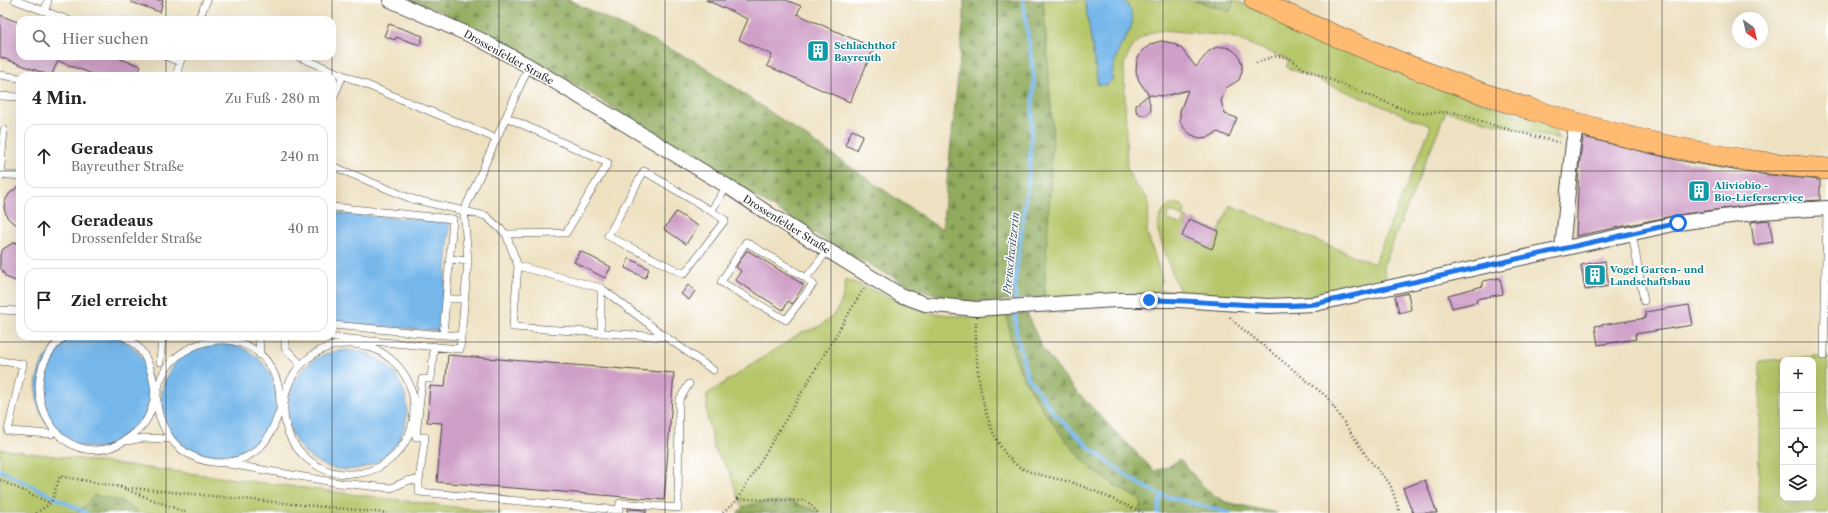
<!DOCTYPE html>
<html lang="de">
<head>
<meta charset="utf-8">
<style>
	body { margin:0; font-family:"Libre Caslon Text",serif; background:#f2f2f2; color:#222 }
	.controls { position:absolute; right:12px; bottom:12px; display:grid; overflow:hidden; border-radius:8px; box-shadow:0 4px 16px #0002 }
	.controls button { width:36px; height:36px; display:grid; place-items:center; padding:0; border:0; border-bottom:1px solid #e0e0e0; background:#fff; color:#222; font:20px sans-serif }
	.compass { position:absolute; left:1732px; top:12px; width:36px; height:36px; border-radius:50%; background:#fff; box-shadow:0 4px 16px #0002; rotate:146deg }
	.stop { position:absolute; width:12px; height:12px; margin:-9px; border:3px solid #1a73e8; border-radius:50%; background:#fff }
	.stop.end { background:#1a73e8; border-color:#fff; box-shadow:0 1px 4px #0008 }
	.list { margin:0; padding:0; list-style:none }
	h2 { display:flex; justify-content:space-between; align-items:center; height:52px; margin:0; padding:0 16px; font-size:17px }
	h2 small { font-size:13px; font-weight:400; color:#767676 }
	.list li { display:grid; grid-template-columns:26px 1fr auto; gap:12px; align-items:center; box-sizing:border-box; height:64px; margin:0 8px 8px; padding:0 8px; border:1px solid #e0e0e0; border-radius:12px }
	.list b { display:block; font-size:15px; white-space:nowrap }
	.list p { margin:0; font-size:13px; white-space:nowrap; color:#767676 }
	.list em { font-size:13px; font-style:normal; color:#767676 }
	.icon { flex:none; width:22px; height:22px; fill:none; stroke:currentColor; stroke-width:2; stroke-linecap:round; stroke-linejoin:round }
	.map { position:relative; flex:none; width:1828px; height:513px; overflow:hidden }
	.search { position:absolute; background:#fff; box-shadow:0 4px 16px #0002; left:16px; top:16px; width:320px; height:44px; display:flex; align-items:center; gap:10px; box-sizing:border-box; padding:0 14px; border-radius:12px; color:#767676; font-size:15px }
	.panel { position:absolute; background:#fff; box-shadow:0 4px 16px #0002; left:16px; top:72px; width:320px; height:268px; border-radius:12px }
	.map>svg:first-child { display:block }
</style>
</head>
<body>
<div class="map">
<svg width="1828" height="513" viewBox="0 0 1828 513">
	<defs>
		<pattern id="forest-firs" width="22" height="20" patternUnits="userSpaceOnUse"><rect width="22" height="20" fill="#90ab5d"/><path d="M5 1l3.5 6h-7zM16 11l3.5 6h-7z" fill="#768b4d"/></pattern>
	</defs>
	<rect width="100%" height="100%" fill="#fff"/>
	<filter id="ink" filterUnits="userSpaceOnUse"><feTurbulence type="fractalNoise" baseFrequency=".025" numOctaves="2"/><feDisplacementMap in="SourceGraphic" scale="8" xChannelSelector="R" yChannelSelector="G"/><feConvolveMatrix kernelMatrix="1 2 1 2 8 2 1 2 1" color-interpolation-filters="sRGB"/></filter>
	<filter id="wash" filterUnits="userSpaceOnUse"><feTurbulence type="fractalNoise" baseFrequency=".012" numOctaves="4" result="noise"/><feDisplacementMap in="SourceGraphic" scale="16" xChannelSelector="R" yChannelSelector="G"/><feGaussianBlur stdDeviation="0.9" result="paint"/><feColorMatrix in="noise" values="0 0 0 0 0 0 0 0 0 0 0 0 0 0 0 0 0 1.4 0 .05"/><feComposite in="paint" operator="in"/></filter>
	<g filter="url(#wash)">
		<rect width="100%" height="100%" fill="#eee1c1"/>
		<!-- green -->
		<path fill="#b6c669" stroke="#70784a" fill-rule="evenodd" d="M1043,0H1085L1098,85L1112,80V69L1119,49L1131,29L1128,5L1123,0H1194L1230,12L1234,0L1438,87L1551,126L1560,140L1446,111L1383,267L1387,280L1308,297L1149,294L1044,297L1049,71ZM1164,30L1229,36L1289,60L1286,67L1431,126L1374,264L1230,205L1212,249L1191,240L1198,222L1192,220L1189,228L1185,226L1188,218L1184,217L1185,209L1182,205L1175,203C1163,206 1157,220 1158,232L1174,279L1180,291L1158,290L1162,280L1161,275L1147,233L1149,203L1147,197L1135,185L1127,169L1124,66C1130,45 1142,32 1164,30ZM1169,211L1184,217L1181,225L1166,219Z
			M845,279L926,312L965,317L1007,315C1009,329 1010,343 1015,357C1024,388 1067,446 1092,469C1106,481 1125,491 1141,501L1139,513H820L810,508L765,502L742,507L729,471L714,449L707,417V394L802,332C829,327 846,306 845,279Z
			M1828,355V513H1758L1760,361ZM1783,360H1813V498H1783Z
			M0,449L501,513H140L121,501L82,507L77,513H0Z"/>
		<!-- forest -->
		<path fill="url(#forest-firs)" stroke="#5e6b44" d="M409,0H569L699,63L942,230L964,17V0H1043L1053,135L1044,297L985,302L959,301L915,288L848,254L576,85L441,11Z
			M1194,0H1234L1230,12Z
			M1027,313L1042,348L1072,387L1154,471L1168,467L1180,459L1206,490L1226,502L1277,513H1139L1141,501C1125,490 1106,481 1092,469C1067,446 1025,388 1015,357C1010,343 1009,329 1007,315Z
			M95,495L121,501L140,513H77Z
			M790,501L820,513H737C748,500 774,502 790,501Z"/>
		<!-- water -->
		<path fill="#76b7eb" stroke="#50718b" d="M1085,0H1123C1143,21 1127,30 1119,50C1115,60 1112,70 1112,80L1107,85H1098Z
			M332,213L450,222L441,331L332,323Z
			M36 390a58 58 0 1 1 116 0a58 58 0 1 1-116 0Z
			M161 401a58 58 0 1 1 116 0a58 58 0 1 1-116 0Z
			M287 410a60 60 0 1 1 120 0a60 60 0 1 1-120 0Z"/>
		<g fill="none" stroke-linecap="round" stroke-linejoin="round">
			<!-- stream -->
			<path stroke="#76b7eb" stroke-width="4" d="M1023,0L1034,78L1029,174L1015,281L1016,331L1027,376L1054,413L1091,449L1133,480L1161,495L1230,513
				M0,470L86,513
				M1158,513L1161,495"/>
		</g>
		<g id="blocks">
			<!-- building -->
			<path fill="#cf9fc7" d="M131,0H163L160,12L131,2Z
				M706,0H786L801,6L797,14L874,48L850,102L767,66L772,55L739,40L748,19Z
				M0,15L20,23V56H112L141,66L137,76H98L58,61L51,76L0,57Z
				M389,24L423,36L420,45L396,37L395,40L384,36Z
				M1161,41L1172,43L1181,48L1196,67L1209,51L1217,47H1226L1233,50L1239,56L1242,64V72L1239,80L1226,88L1221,101L1225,114L1237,118L1229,137L1218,132L1209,137L1199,138L1190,134L1184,128L1180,120V111L1188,90L1165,96L1149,95L1139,81L1136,71L1137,60L1142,51L1151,44Z
				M1148,95L1151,111L1146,115H1141L1136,111V105Z
				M852,130L863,135L856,150L845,145Z
				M1583,137L1677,160L1751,173L1820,180V200L1760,204L1677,215L1576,236L1579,166Z
				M20,185V226L12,222L7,217L4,208L5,201L9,194Z
				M676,212L698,226L686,244L664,229Z
				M1189,219L1219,231L1212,249L1182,236Z
				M1769,220L1773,242L1754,245L1751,222Z
				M20,242V283L6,277L0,267V255L3,249L13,243Z
				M747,250L804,285L792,304L788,301L783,310L735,280L741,271L736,267Z
				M580,251L611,267L605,278L574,262Z
				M629,258L649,269L645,278L625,268Z
				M1605,261L1609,286L1585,290L1581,265Z
				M1500,278L1503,294L1476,299L1477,302L1452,308L1448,295L1483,286V281Z
				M688,285L695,291L689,300L681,294Z
				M1408,293L1411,310L1399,313L1395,296Z
				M1689,305L1693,325L1635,334L1636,339L1598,345L1595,326L1646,318L1645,312Z
				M448,355L674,373L664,500L437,482L442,423L427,422L430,386L445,387Z
				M1425,480L1437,513H1413L1403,488Z
				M628,509L646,510V513H628Z"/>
		</g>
	</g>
	<g filter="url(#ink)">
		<use href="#blocks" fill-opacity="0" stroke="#484642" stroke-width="1"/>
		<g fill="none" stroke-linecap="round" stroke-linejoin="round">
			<!-- lane casing -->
			<g stroke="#484642" stroke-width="8">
				<path id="lane" d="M15,0L68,20
					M45,11L48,0
					M200,16L210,20
					M198,20L207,0
					M165,56L180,62L183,56
					M297,56L497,139
					M0,75L20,78
					M176,76L180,62
					M0,96L20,97
					M332,101L343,75
					M506,117L529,66
					M0,174L20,176
					M0,177L4,130
					M332,207L453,219L443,335L332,325
					M711,211L644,171L608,236L684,274L725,220L711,211L727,186
					M1632,233L1644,301
					M506,234L518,266L513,327L666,337L713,370
					M450,259L468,261
					M518,266L601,288L666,337
					M806,278L813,284L786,320L721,282L746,242L806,278L828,250
					M446,299H464
					M0,310L20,311
					M601,333V288
					M443,335L461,336
					M65,336C0,387 70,493 137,431C149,421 157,401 154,385C151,366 143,345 123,336
					M259,336L260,355
					M285,336V348L301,365
					M316,336L460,349L468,261L464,211L506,117L608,163L566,233L506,234L486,216L412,199L332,166
					M284 409a65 65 0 1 1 130 0a65 65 0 1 1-130 0Z
					M1824,356L1827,208
					M0,361L23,364L8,431L51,434
					M160,362L162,336
					M280,409C280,403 280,395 279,388C256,296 119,351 167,433C186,466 237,474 263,444C275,430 275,419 283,404
					M127,441L143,438L170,439
					M229,464L339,483L391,488L409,480L419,481L425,437H416L422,379H431L434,346
					M419,481V492L619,510L620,503L678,508L679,400L689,384"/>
			</g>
			<!-- street casing -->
			<g stroke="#484642" stroke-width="16">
				<path id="street" d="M390,0L481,40L529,66L727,186L769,214L900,295L925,304L976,309L1115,300H1179L1268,306L1315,304L1678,223L1760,212L1828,208
					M1562,249L1573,143L1577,123"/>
			</g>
			<!-- primary casing -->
			<g stroke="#484642" stroke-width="22">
				<path id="primary" d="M1255,0C1435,83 1628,155 1828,169"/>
			</g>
			<!-- path -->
			<path stroke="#484642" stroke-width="2.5" stroke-dasharray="1 3" stroke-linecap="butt" d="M1256,63C1280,53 1283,53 1304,69L1413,113L1453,112L1492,125L1561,143
				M1230,317L1234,322L1327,397L1367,457L1390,484L1400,513
				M976,322C974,363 982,440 1018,466C1032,475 1057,478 1073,483C1097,491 1120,503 1143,513
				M0,480L50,503
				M120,487L387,513
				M738,499L864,288
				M36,513L51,503L60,476L120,487L187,513
				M723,513L738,499L807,501L818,513"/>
			<!-- lane -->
			<use href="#lane" stroke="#fff" stroke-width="7"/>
			<!-- street -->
			<use href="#street" stroke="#fff" stroke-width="14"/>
			<!-- primary -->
			<use href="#primary" stroke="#febb71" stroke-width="21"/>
		</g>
	</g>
	<g fill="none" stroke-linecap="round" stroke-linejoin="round" filter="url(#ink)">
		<!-- route -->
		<path stroke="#1a73e8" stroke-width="5" d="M1149,300C1205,300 1260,309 1315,304L1678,223"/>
	</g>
	<!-- grid -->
	<path fill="none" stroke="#2b2b2b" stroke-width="1" stroke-opacity="0.55" d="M166,0V20M332,0V513M499,0V513M665,0V513M831,0V513M997,0V513M1163,0V513M1329,0V513M1496,0V513M1662,0V513M166,56V76M0,171H20M332,171H1828M166,336V513M0,342H1828"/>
	<!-- icons -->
	<defs>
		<g id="building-square" transform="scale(1.15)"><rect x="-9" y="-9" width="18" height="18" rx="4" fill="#0f9aa8" stroke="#fff"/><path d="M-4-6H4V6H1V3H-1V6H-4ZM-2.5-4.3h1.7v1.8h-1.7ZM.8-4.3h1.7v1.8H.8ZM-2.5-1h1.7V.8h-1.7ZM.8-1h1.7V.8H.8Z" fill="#fff"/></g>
	</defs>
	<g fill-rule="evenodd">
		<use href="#building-square" x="818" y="51"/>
		<use href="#building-square" x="1699" y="191"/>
		<use href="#building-square" x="1595" y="275"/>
	</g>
	<g text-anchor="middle" stroke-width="3" stroke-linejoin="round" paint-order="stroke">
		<!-- culture labels -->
		<g font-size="10" font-weight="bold" fill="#0d838f" stroke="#fff" text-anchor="start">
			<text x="834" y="49">Schlachthof<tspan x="834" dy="12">Bayreuth</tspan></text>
			<text x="1714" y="189">Aliviobio -<tspan x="1714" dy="12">Bio-Lieferservice</tspan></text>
			<text x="1610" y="273">Vogel Garten- und<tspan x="1610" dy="12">Landschaftsbau</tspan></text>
		</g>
		<!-- street labels -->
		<g font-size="10" fill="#2b2b2b" stroke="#fff">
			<text transform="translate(509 57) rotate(29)" y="4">Drossenfelder Straße</text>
			<text transform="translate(787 224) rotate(32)" y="4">Drossenfelder Straße</text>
		</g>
		<!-- water labels -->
		<g font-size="11" font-style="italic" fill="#455c6e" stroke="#fff">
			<text transform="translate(1011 253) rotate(-84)" y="4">Preuschwitzerin</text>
		</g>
	</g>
</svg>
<div class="controls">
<button>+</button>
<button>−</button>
<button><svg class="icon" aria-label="locate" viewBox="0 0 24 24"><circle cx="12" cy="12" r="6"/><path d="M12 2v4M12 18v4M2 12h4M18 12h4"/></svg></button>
<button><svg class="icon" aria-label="layers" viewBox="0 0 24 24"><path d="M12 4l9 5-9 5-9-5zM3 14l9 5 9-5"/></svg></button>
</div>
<svg class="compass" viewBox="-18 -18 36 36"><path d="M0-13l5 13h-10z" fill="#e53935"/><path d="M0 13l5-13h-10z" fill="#767676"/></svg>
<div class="stop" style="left:1678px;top:223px"></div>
<div class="stop end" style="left:1149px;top:300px"></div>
<div class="search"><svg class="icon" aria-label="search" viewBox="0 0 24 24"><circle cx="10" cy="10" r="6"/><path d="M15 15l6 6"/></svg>Hier suchen</div>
<section class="panel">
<h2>4 Min.<small>Zu Fuß · 280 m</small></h2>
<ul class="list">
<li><svg class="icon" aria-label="ahead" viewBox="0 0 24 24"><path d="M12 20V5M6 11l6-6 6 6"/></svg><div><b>Geradeaus</b><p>Bayreuther Straße</p></div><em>240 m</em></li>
<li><svg class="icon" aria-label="ahead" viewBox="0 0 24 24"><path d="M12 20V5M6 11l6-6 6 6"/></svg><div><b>Geradeaus</b><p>Drossenfelder Straße</p></div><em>40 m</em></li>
<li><svg class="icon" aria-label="arrive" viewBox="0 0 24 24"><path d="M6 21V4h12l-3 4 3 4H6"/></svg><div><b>Ziel erreicht</b></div></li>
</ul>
</section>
</div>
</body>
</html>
